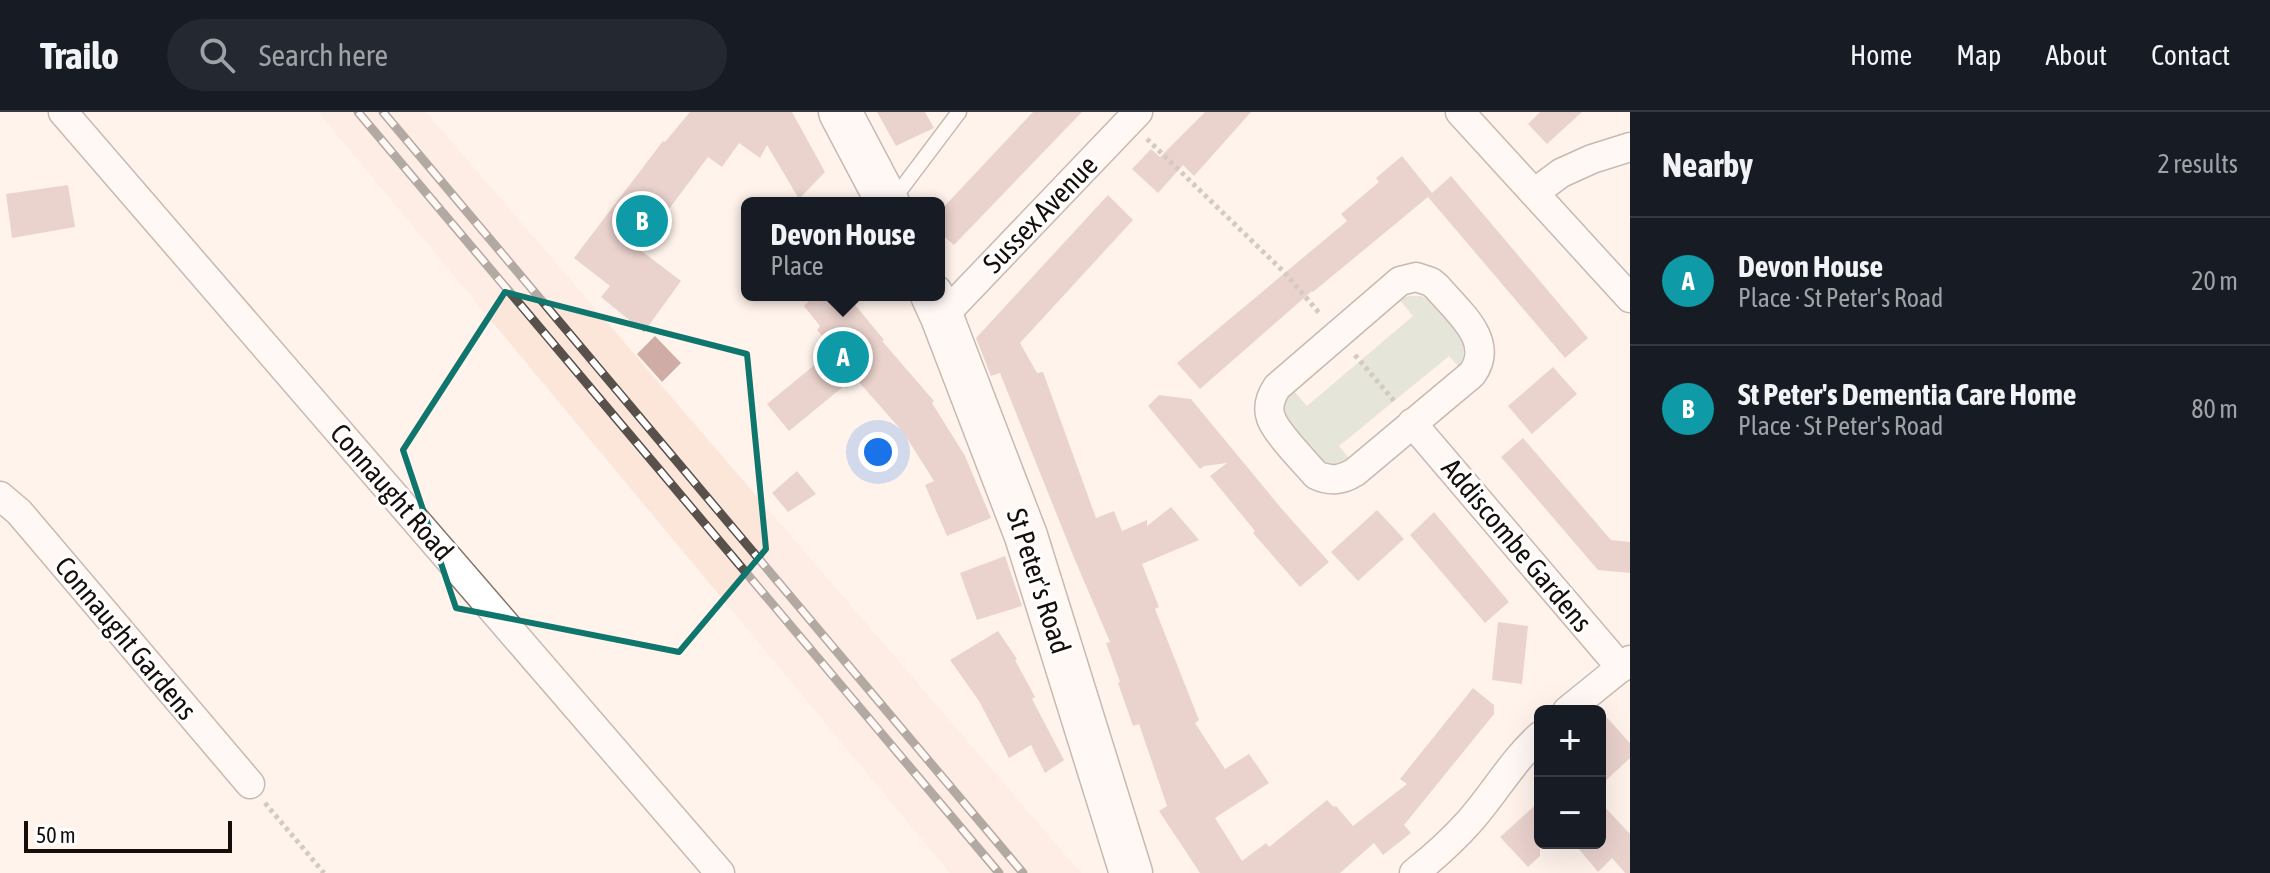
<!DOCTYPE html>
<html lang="en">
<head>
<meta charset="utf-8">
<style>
	body { margin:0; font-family:"Asap Condensed",sans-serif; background:#242831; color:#f1f3f6 }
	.controls { position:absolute; right:24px; bottom:24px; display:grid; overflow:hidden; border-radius:12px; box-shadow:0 8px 32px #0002 }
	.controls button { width:72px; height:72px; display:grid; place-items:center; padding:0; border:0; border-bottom:2px solid #363941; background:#171b24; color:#f1f3f6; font:40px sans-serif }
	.scale { position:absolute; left:24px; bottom:20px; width:208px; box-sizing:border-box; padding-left:8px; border:4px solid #150e0a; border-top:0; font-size:22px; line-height:28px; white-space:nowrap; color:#150e0a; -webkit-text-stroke:6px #fff; paint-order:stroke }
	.you { position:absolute; left:878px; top:340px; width:28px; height:28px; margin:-20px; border:6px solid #fff; border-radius:50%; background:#1a73e8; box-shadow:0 0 0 12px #1a73e833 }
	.badge { display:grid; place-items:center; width:52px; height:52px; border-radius:50%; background:#ca394d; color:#fff; font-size:26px; font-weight:700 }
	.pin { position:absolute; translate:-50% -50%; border:4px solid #fff; box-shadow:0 2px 8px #0006 }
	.popup { position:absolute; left:741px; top:85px; width:204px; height:104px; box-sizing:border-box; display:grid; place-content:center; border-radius:12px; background:#171b24; filter:drop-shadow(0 2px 6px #0005); font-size:26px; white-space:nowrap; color:#9ea1a6 }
	.popup b { font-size:30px; color:#f1f3f6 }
	.popup::after { content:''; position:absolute; left:50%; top:100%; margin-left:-16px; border:16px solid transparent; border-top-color:#171b24 }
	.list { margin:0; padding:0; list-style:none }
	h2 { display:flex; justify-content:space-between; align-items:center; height:104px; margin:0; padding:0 32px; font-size:34px }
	h2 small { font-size:26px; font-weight:400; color:#9ea1a6 }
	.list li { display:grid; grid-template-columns:52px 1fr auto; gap:24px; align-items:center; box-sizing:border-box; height:128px; padding:0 32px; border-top:2px solid #363941 }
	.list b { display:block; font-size:30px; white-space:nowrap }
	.list p { margin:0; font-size:26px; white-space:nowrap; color:#9ea1a6 }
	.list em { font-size:26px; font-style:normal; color:#9ea1a6 }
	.icon { flex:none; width:44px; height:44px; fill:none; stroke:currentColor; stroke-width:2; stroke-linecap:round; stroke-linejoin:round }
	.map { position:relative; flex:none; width:1630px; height:761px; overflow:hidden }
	header { display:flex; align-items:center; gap:48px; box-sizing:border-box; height:112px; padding:0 40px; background:#171b24; border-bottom:2px solid #363941 }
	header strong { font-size:38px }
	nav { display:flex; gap:44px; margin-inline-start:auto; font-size:28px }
	.search { width:560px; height:72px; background:#242831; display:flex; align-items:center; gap:20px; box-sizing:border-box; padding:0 28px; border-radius:44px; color:#9ea1a6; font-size:30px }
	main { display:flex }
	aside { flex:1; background:#171b24 }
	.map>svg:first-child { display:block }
</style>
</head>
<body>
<header>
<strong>Trailo</strong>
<div class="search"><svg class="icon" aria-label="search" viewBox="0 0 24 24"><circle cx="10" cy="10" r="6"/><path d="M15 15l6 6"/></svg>Search here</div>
<nav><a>Home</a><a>Map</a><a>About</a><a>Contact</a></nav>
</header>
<main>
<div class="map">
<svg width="1630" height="761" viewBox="0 0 1630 761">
	<rect width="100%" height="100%" fill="#fff3ec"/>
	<!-- built -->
	<path fill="#fbe6d9" d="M318,0H426L1081,761H950Z"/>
	<!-- green -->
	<path fill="#c5d4c2" d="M1409,184H1420L1430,188L1465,226L1468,237L1462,258L1449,244L1339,334L1351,349L1333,355L1324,353L1282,304L1286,285L1292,277L1307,294L1413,204L1399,187Z"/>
	<!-- building -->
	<path fill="#d0aca6" d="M690,0H792L825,60L799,87L767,33L760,46L739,31L722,55L708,45L639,137L681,169L644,220L601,185L610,174L574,146L663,29L665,30Z
		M877,0H925L934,16L896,34Z
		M1033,0H1082L954,133L939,120V100Z
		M1205,0H1251L1194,64L1183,53L1158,81L1132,57L1151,37L1160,45Z
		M1540,0H1582L1547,32L1528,12Z
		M1402,44L1432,81L1451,64L1588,226L1565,246L1428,85L1313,180L1312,179L1200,277L1177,251L1347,109L1341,102L1379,70L1376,66Z
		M68,73L75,115L12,126L6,82Z
		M1108,83L1133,108L1020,231L1037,261L1043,260L1096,406L1114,399L1122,419L1147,408V414L1171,395L1199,428L1142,452L1159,495L1155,497L1199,608L1195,611L1225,657L1249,642L1269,671L1215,706L1242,749L1266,731L1269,735L1327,688L1334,695L1336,694L1353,714L1407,672L1400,667L1473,576L1494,593V602L1404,713L1411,721L1383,743L1374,731L1340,761H1200L1159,699L1167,694L1139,612L1133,614L1118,571L1120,570L1106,531L1110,530L1075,448L1000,261L991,264L976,226Z
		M815,183H847L884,228L882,229L934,289L932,291L965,344L991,406L947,424L925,373L934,369L903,320L857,268L846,276L844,274L789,319L767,292L834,237L817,218L820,214L804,194Z
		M655,224L681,251L662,270L637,242Z
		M1553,255L1577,282L1532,322L1508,294Z
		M1159,283L1191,287L1281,396L1329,450L1300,475L1253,421L1255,419L1210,364L1227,351L1204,354L1200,357L1148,294Z
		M1523,326L1611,428L1630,430V461L1598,458L1501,345Z
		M797,359L816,382L788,400L772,381Z
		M1377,398L1404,427L1358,469L1331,440Z
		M1434,400L1509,490L1485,511L1410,423Z
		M1005,444L1022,494L977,508L960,461Z
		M1498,510L1528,514L1522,572L1492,568Z
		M998,519L1017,547L1015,548L1035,585L1032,587L1064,648L1045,661L1031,633L1009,646L979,589L950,548Z
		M1600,598L1630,631V646L1600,674Z
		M1540,689V744L1528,755L1500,725Z
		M1600,690L1630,722V761H1625L1612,746L1598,760L1574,731H1600Z"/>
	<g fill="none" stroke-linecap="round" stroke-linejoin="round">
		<!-- service casing -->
		<g stroke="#857369" stroke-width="17">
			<path id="service" d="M892,89L959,0"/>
		</g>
		<!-- minor casing -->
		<g stroke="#857369" stroke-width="31">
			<path id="minor" d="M63,0L720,761
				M1460,0L1630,186
				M1534,81L1561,61L1592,47L1630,35
				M1416,165L1431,170L1437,175C1458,200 1496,229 1472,262L1355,360C1342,368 1331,370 1316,363C1305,350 1276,321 1271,306C1267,295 1271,284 1277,275L1400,169Z
				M942,205L1138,0
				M1412,311L1621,556
				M0,384L19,400L250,672
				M1567,599L1630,548
				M1414,761C1434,745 1452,729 1469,710C1494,682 1512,649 1540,624"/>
		</g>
		<!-- primary casing -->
		<g stroke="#857369" stroke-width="45">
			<path id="primary" d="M840,0L888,91
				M932,183L942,205L1026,424L1131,761"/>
		</g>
		<!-- path -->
		<path stroke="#a29892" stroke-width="5" stroke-dasharray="4 4" stroke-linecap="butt" d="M1147,27L1285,161L1320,202
			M1355,243L1395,290
			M265,691L324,761"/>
		<!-- service -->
		<use href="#service" stroke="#fff" stroke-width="14"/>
		<!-- minor -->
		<use href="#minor" stroke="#fff" stroke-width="28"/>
		<!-- primary -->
		<use href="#primary" stroke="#fff" stroke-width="42"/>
		<!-- rail casing -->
		<g stroke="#58504b" stroke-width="9">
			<path id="rail" d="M358,0L999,761
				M383,0L1023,761"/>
		</g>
		<!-- rail -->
		<use href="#rail" stroke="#fff" stroke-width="6" stroke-dasharray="18" stroke-linecap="butt"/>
	</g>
	<!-- marked area -->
	<path d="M0 0H1630V761H0ZM505,180L747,242L766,437L679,540L456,496L403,338Z" fill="#fff3ec" fill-opacity=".55" fill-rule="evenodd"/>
	<path fill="none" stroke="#0f766e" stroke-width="6" stroke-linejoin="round" d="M505,180L747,242L766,437L679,540L456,496L403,338Z"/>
	<g text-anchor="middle" stroke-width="6" stroke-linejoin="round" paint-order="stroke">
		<!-- street labels -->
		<g font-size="28" fill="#150e0a" stroke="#fff">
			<text transform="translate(1040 102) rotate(-46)" y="10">Sussex Avenue</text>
			<text transform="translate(392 380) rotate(49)" y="10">Connaught Road</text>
			<text transform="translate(1517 433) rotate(50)" y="10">Addiscombe Gardens</text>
			<text transform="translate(1039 469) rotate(72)" y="10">St Peter's Road</text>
			<text transform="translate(126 526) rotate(50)" y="10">Connaught Gardens</text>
		</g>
	</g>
</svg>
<div class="controls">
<button>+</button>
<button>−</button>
</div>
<div class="scale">50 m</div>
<div class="you"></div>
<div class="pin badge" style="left:843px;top:245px;background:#0f9aa8">A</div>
<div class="popup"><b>Devon House</b>Place</div>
<div class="pin badge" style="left:642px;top:109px;background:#0f9aa8">B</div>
</div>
<aside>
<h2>Nearby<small>2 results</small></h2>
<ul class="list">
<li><span class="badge" style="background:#0f9aa8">A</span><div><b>Devon House</b><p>Place · St Peter's Road</p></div><em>20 m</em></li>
<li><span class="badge" style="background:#0f9aa8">B</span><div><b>St Peter's Dementia Care Home</b><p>Place · St Peter's Road</p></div><em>80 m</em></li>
</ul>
</aside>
</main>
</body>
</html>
